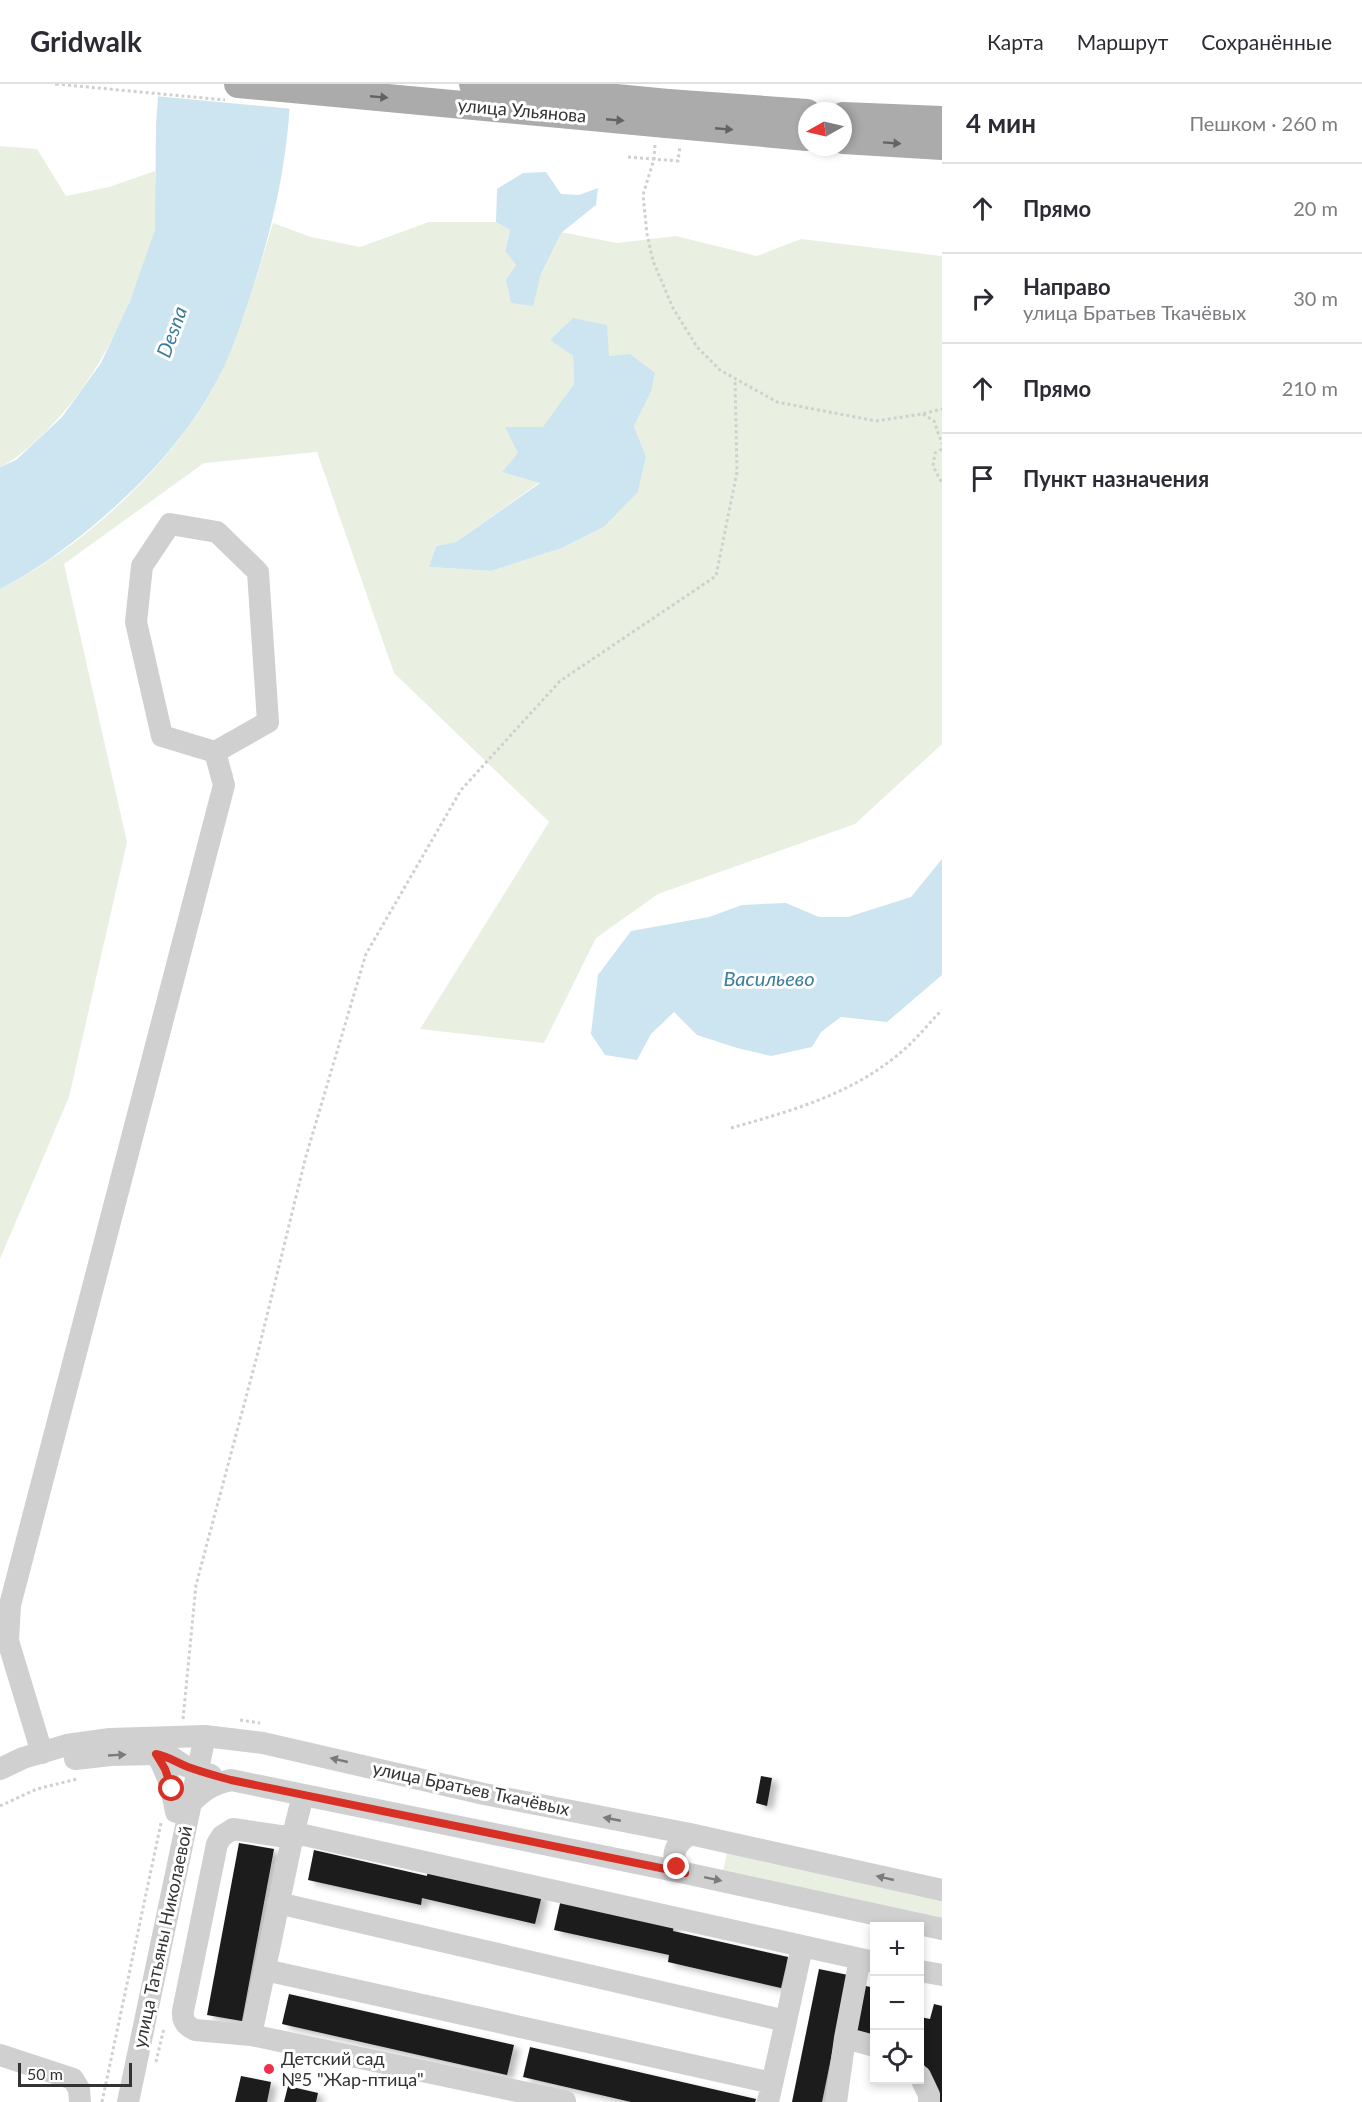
<!DOCTYPE html>
<html lang="ru">
<head>
<meta charset="utf-8">
<style>
	body { margin:0; font-family:Lato,sans-serif; background:#f7f7f7; color:#2b2b33 }
	.controls { position:absolute; right:18px; bottom:18px; display:grid; overflow:hidden; border-radius:0px; box-shadow:0 3px 9px #0003 }
	.controls button { width:54px; height:54px; display:grid; place-items:center; padding:0; border:0; border-bottom:2px solid #e1e1e2; background:#fff; color:#2b2b33; font:30px sans-serif }
	.compass { position:absolute; left:798px; top:18px; width:54px; height:54px; border-radius:50%; background:#fff; box-shadow:0 3px 9px #0003; rotate:262deg }
	.scale { position:absolute; left:18px; bottom:15px; width:114px; box-sizing:border-box; padding-left:6px; border:3px solid #333; border-top:0; font-size:16px; line-height:21px; white-space:nowrap; color:#333; -webkit-text-stroke:4px #fff; paint-order:stroke }
	.stop { position:absolute; width:18px; height:18px; margin:-14px; border:4px solid #d93025; border-radius:50%; background:#fff }
	.stop.end { background:#d93025; border-color:#fff; box-shadow:0 2px 6px #0008 }
	.list { margin:0; padding:0; list-style:none }
	h2 { display:flex; justify-content:space-between; align-items:center; height:78px; margin:0; padding:0 24px; font-size:26px }
	h2 small { font-size:20px; font-weight:400; color:#7c7c81 }
	.list li { display:grid; grid-template-columns:39px 1fr auto; gap:18px; align-items:center; box-sizing:border-box; height:90px; padding:0 24px; border-top:2px solid #e1e1e2 }
	.list b { display:block; font-size:22px; white-space:nowrap }
	.list p { margin:0; font-size:20px; white-space:nowrap; color:#7c7c81 }
	.list em { font-size:20px; font-style:normal; color:#7c7c81 }
	.icon { flex:none; width:33px; height:33px; fill:none; stroke:currentColor; stroke-width:2; stroke-linecap:round; stroke-linejoin:round }
	.map { position:relative; flex:none; width:942px; height:2018px; overflow:hidden }
	header { display:flex; align-items:center; gap:36px; box-sizing:border-box; height:84px; padding:0 30px; background:#fff; border-bottom:2px solid #e1e1e2 }
	header strong { font-size:28px }
	nav { display:flex; gap:33px; margin-inline-start:auto; font-size:21px }
	main { display:flex }
	aside { flex:1; background:#fff }
	.map>svg:first-child { display:block }
</style>
</head>
<body>
<header>
<strong>Gridwalk</strong>
<nav><a>Карта</a><a>Маршрут</a><a>Сохранённые</a></nav>
</header>
<main>
<div class="map">
<svg width="942" height="2018" viewBox="0 0 942 2018">
	<defs>
		<filter id="shadow"><feDropShadow dx="6" dy="4" stdDeviation="3" flood-color="#0004"/></filter>
	</defs>
	<rect width="100%" height="100%" fill="#fff"/>
	<!-- green -->
	<path fill="#eaf0e1" fill-rule="evenodd" d="M0,62L37,65L66,112L109,103L155,87C156,107 159,128 155,147C152,162 146,176 140,191C118,251 88,308 40,353C27,365 16,375 0,383Z
		M429,138H496L510,146L505,166L516,181L532,221L541,190L561,148L617,159L676,152L757,172L801,155L942,172V660L855,740L658,810L596,854L544,959L420,945L549,738L394,589L317,368L204,379L64,480L127,758L69,1013L0,1175V505C78,467 166,386 209,311C215,301 220,289 225,278C245,233 259,186 273,139L311,153L360,163ZM551,256L609,272L651,308L634,342L646,373L638,408L604,443L562,464L491,487L429,483L436,462L456,458L540,398L502,388L543,344L574,300L573,272Z
		M728,1765L942,1814V1841L722,1791Z"/>
	<!-- water -->
	<path fill="#cde5f0" d="M159,0H291C288,78 274,139 250,213C239,246 228,279 210,309C181,360 138,404 94,441C65,465 34,488 0,505V383L16,376L62,333L101,279L130,217L155,146L156,40Z
		M546,88L561,110L579,111L598,104L596,121L561,149L541,190L533,222L511,219L506,196L516,181L505,167L510,146L496,138L497,105L523,89Z
		M573,234L607,241L609,272L630,270L655,289L651,308L634,342L646,373L638,408L604,443L562,464L491,487L429,483L436,462L456,458L540,399L502,388L518,369L505,343H543L574,300L573,272L550,256Z
		M942,775V891L887,938L841,933L821,948L812,963L771,972L737,964L697,951L674,928L651,950L637,976L605,971L591,950L598,891L631,847L709,833L742,821L786,819L819,833H848L911,813Z"/>
	<!-- pier -->
	<path fill="#fff" d="M156,0H294L293,25L155,12Z"/>
	<!-- building -->
	<path fill="#1a1a1a" filter="url(#shadow)" d="M761,1692L772,1694L767,1722L756,1719Z
		M239,1759L274,1765L242,1937L207,1931Z
		M314,1766L427,1792L428,1785L542,1811L535,1840L422,1814L421,1821L308,1796Z
		M561,1815L674,1841L673,1847L788,1873L781,1904L668,1878L669,1871L554,1846Z
		M819,1885L848,1891L822,2018H792Z
		M862,1901L874,1904V1955L850,1949Z
		M289,1910L514,1961L507,1991L282,1940Z
		M934,1920L942,1922V2018H939V2010L920,1973V1933L930,1935Z
		M530,1963L756,2015L755,2018H631L523,1993Z
		M241,1992L271,1998L267,2018H235Z
		M288,2002L318,2009L316,2018H284Z"/>
	<g fill="none" stroke-linecap="round" stroke-linejoin="round">
		<!-- path -->
		<path stroke="#d0d0d0" stroke-width="3" stroke-dasharray="3 3" stroke-linecap="butt" d="M55,0H56
			M655,61L654,75L643,111L647,150L653,177L673,224L697,263L720,286L777,318L876,337L922,330L942,325
			M628,73L678,77L680,62
			M923,330L934,337L942,360
			M942,365L935,369L933,382L942,399
			M731,1044C791,1027 852,1010 900,969C915,957 928,940 942,926
			M183,1635L196,1501L257,1272L306,1072L366,870L461,706L560,597L716,492L737,388L735,295
			M240,1636L260,1639
			M0,1722L37,1705L77,1695
			M156,1978L164,1944
			M102,2018L161,1739"/>
		<!-- minor -->
		<path stroke="#d0d0d0" stroke-width="22" d="M42,1669L8,1557L10,1521L224,701L215,668L162,652L136,538L142,482L170,440L217,448L258,488L268,638L215,668
			M156,1670C168,1689 172,1706 176,1728
			M75,1675L111,1671L156,1670L171,1673L183,1681L211,1691
			M0,1685L23,1674L67,1661L110,1655L205,1652L263,1659L484,1710L690,1750L942,1806
			M190,1720C203,1706 213,1700 231,1696L685,1789L942,1845
			M685,1789C668,1776 673,1761 690,1750
			M278,1819L786,1937L768,2018
			M265,1886L772,1999
			M920,1887L942,1891
			M786,1937L802,1863
			M251,1951L293,1751L303,1711
			M845,1954L874,1962
			M0,1971L73,1995L79,2005L80,2018
			M920,1992L929,2011V2018
			M565,2017L251,1951L195,1946C186,1942 182,1937 183,1927L217,1760L222,1752L233,1745L280,1752L304,1751L874,1878
			M128,2018L205,1652
			M836,2018L845,1954L860,1875"/>
		<!-- major -->
		<path stroke="#ababab" stroke-width="28" d="M668,19L807,29
			M843,32L942,36
			M666,40L807,53
			M843,56L942,62"/>
		<!-- path-bridge -->
		<path stroke="#d0d0d0" stroke-width="3" stroke-dasharray="3 3" stroke-linecap="butt" d="M56,0L225,16"/>
		<!-- major-bridge -->
		<path stroke="#ababab" stroke-width="28" d="M238,0L666,40
			M473,0L668,19"/>
	</g>
	<!-- one-way arrows -->
	<defs><path id="oneway-solid" d="M-6-.8H1V-3.2L6.5 0L1 3.2V.8H-6Z" transform="scale(1.5)"/></defs>
	<g fill="#636363">
		<use href="#oneway-solid" transform="translate(379 13) rotate(5)"/>
		<use href="#oneway-solid" transform="translate(615 36) rotate(5)"/>
		<use href="#oneway-solid" transform="translate(724 45) rotate(5)"/>
		<use href="#oneway-solid" transform="translate(892 59) rotate(4)"/>
	</g>
	<g fill="#7a7a7a">
		<use href="#oneway-solid" transform="translate(117 1671) rotate(-3)"/>
		<use href="#oneway-solid" transform="translate(339 1676) rotate(-167)"/>
		<use href="#oneway-solid" transform="translate(612 1735) rotate(-169)"/>
		<use href="#oneway-solid" transform="translate(885 1794) rotate(-167)"/>
		<use href="#oneway-solid" transform="translate(713 1795) rotate(12)"/>
	</g>
	<g fill="none" stroke-linecap="round" stroke-linejoin="round">
		<!-- route -->
		<path stroke="#d93025" stroke-width="8" d="M172,1705L165,1685L156,1670C170,1673 175,1678 188,1683C202,1688 216,1692 231,1696L685,1789L677,1783"/>
	</g>
	<!-- markers -->
	<circle fill="#f02f4b" stroke="#fff" stroke-width="2" cx="269" cy="1985" r="6"/>
	<g text-anchor="middle" stroke-width="6" stroke-linejoin="round" paint-order="stroke">
		<!-- street labels -->
		<g font-size="18" fill="#333" stroke="#fff">
			<text transform="translate(522 27) rotate(5)" y="6">улица Ульянова</text>
			<text transform="translate(471 1705) rotate(12)" y="6">улица Братьев Ткачёвых</text>
			<text transform="translate(163 1853) rotate(-78)" y="6">улица Татьяны Николаевой</text>
		</g>
		<!-- poi labels -->
		<g font-size="18" fill="#333" stroke="#fff" text-anchor="start">
			<text x="281" y="1981">Детский сад<tspan x="281" dy="21">№5 "Жар-птица"</tspan></text>
		</g>
		<!-- water labels -->
		<g font-size="20" font-style="italic" fill="#3a7d9c" stroke="#fff">
			<text transform="translate(172 248) rotate(-70)" y="7">Desna</text>
			<text x="769" y="902">Васильево</text>
		</g>
	</g>
</svg>
<div class="controls">
<button>+</button>
<button>−</button>
<button><svg class="icon" aria-label="locate" viewBox="0 0 24 24"><circle cx="12" cy="12" r="6"/><path d="M12 2v4M12 18v4M2 12h4M18 12h4"/></svg></button>
</div>
<svg class="compass" viewBox="-18 -18 36 36"><path d="M0-13l5 13h-10z" fill="#e53935"/><path d="M0 13l5-13h-10z" fill="#7c7c81"/></svg>
<div class="scale">50 m</div>
<div class="stop" style="left:172px;top:1705px"></div>
<div class="stop end" style="left:677px;top:1783px"></div>
</div>
<aside>
<h2>4 мин<small>Пешком · 260 m</small></h2>
<ul class="list">
<li><svg class="icon" aria-label="ahead" viewBox="0 0 24 24"><path d="M12 20V5M6 11l6-6 6 6"/></svg><div><b>Прямо</b></div><em>20 m</em></li>
<li><svg class="icon" aria-label="right" viewBox="0 0 24 24"><path d="M7 20v-9h11M14 6l5 5-5 5"/></svg><div><b>Направо</b><p>улица Братьев Ткачёвых</p></div><em>30 m</em></li>
<li><svg class="icon" aria-label="ahead" viewBox="0 0 24 24"><path d="M12 20V5M6 11l6-6 6 6"/></svg><div><b>Прямо</b></div><em>210 m</em></li>
<li><svg class="icon" aria-label="arrive" viewBox="0 0 24 24"><path d="M6 21V4h12l-3 4 3 4H6"/></svg><div><b>Пункт назначения</b></div></li>
</ul>
</aside>
</main>
</body>
</html>
